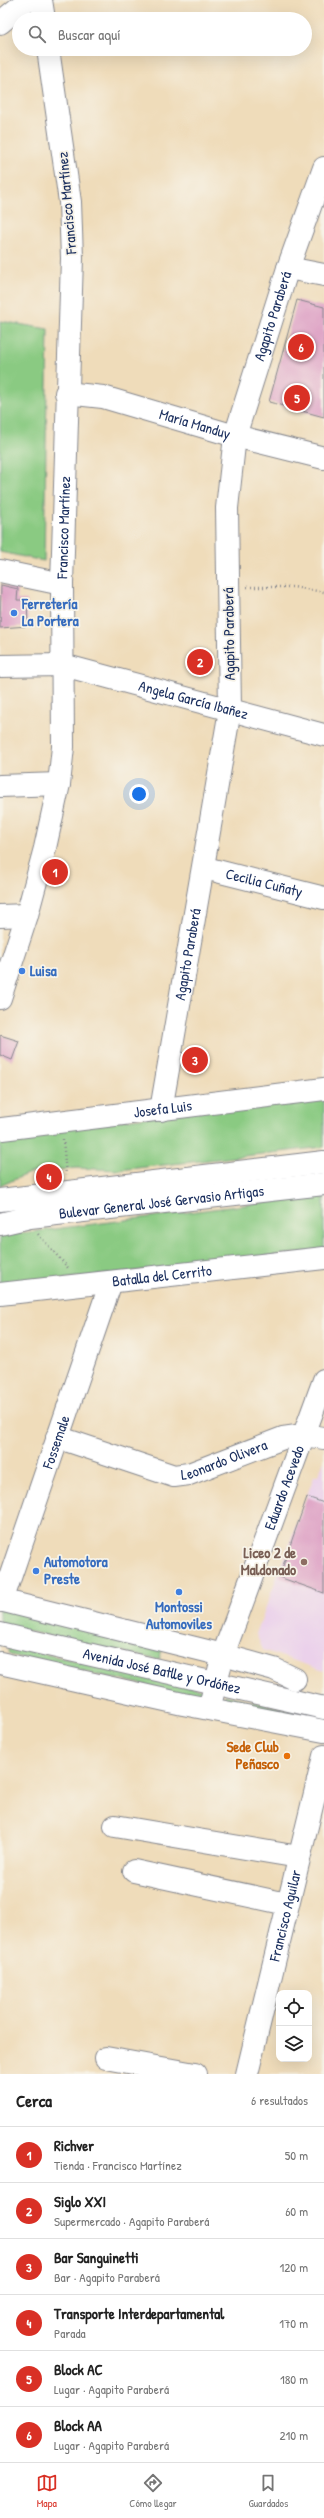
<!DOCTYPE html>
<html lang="es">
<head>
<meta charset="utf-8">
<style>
	body { margin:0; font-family:"Patrick Hand",sans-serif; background:#f6f6f6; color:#222 }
	.controls { position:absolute; right:12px; bottom:12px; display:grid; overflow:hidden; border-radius:8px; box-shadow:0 4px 16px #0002 }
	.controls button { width:36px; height:36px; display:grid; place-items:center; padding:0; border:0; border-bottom:1px solid #e0e0e0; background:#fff; color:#222; font:20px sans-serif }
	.you { position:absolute; left:139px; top:794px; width:14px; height:14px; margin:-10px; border:3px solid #fff; border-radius:50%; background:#1a73e8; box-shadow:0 0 0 6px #1a73e833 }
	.badge { display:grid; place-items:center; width:26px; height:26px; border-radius:50%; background:#d93025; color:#fff; font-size:13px; font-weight:700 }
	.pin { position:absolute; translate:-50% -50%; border:2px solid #fff; box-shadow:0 1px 4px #0006 }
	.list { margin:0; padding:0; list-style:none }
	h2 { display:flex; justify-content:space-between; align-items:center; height:52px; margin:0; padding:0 16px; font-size:17px }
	h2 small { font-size:13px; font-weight:400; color:#767676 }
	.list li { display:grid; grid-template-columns:26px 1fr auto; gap:12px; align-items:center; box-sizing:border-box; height:56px; padding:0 16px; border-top:1px solid #e0e0e0 }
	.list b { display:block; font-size:15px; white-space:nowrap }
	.list p { margin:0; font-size:13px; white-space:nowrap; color:#767676 }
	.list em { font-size:13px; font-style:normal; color:#767676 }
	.icon { flex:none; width:22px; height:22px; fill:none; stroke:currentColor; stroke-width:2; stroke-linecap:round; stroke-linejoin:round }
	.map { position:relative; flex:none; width:324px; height:2074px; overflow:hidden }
	.search { position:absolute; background:#fff; box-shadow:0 4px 16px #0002; left:12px; right:12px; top:12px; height:44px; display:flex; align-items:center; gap:10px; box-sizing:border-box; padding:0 14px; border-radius:22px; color:#767676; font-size:15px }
	.sheet { height:388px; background:#fff }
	nav { display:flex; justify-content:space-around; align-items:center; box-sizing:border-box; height:56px; border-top:1px solid #e0e0e0; background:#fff; font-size:11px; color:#767676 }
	nav a { display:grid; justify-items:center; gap:2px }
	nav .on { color:#d93025 }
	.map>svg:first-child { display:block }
</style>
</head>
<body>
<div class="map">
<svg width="324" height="2074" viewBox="0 0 324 2074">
	<rect width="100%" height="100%" fill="#f7f3e8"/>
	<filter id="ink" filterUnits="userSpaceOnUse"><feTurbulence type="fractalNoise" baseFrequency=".025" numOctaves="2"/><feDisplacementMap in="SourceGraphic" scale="8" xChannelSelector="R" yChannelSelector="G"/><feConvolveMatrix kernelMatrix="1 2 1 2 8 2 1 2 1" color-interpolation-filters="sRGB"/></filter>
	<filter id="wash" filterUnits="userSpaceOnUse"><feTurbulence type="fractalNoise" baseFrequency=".012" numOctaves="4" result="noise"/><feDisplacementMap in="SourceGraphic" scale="16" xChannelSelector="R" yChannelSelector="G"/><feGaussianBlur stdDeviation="0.9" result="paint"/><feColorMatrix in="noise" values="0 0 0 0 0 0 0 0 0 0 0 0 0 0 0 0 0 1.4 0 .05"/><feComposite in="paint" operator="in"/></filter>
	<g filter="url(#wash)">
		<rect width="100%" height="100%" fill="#efdcba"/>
		<!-- built -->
		<path fill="#ebd1eb" d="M324,1461V1671L263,1650L256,1634L314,1476L318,1475Z"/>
		<!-- green -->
		<path fill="#8aca82" stroke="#527c70" d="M0,321L48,329L44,561L0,552Z
			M324,1096V1147L119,1170L76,1168L29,1173L0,1186V1135Z
			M324,1195V1250L0,1286V1237L7,1235Z
			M0,1605L162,1650L159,1660L0,1625Z
			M9,1646L205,1690L203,1698L10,1655L8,1652Z
			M225,1695L312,1716L311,1718L223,1702Z"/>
		<g id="blocks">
			<!-- building -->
			<path fill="#dc9bc2" d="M297,300L324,307V417L269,402Z
				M1,585L18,589L17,600H27L28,626L0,628Z
				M0,1035L19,1041L12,1060L0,1055Z
				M307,1497L324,1503V1593L279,1577Z"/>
		</g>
	</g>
	<g filter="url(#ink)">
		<use href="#blocks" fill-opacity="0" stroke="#85868c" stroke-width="1"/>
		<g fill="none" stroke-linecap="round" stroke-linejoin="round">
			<!-- minor casing -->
			<g stroke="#85868c" stroke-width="24">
				<g id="minor">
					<path d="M41,0L44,19"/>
					<path d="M0,23L28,0"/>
					<path d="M288,268L324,275"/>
					<path id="s1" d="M66,393L103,397L235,436L324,458"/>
					<path d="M0,571L62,584"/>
					<path id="s2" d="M0,666L63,665L324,735"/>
					<path d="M0,786L59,784"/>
					<path id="s3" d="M205,868L324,898"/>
					<path d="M0,916L27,915"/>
					<path id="s4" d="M0,998L27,915L45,848L59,784L63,747L62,584L72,258L70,202L48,49"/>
					<path id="s5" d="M161,1110L230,710L227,508L235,436L288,268L324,168"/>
					<path id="s6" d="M2,1129L324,1089"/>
					<path id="s7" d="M0,1294L324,1258"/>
					<path id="s8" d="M57,1437L174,1476L189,1474L283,1438L304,1435L324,1438"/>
					<path d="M0,1600L223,1655L274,1669L295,1679"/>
					<path id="s9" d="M2,1601L111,1282"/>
					<path id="s10" d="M209,1709L223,1655L324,1380"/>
					<path d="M115,1826L299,1857"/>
					<path d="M134,1871L287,1904"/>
					<path d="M106,2058L195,2074"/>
					<path id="s11" d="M247,2074L324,1756"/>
				</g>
			</g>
			<!-- major casing -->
			<g stroke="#85868c" stroke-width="24">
				<g id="major">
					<path d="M0,1200L324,1162"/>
					<path id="s12" d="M0,1224L30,1217L324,1184"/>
					<path id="s13" d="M0,1634L324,1708"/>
					<path d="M0,1663L183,1704L324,1731"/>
				</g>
			</g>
			<!-- path -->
			<path stroke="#85868c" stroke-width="2.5" stroke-dasharray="1 3" stroke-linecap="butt" d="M247,587H293L324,592
				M63,1139L66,1175
				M38,1234L69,1269"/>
			<!-- minor -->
			<use href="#minor" stroke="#fff" stroke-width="22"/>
			<!-- major -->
			<use href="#major" stroke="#fff" stroke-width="22"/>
		</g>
	</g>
	<!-- markers -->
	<g fill="#3f7fe0" stroke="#f7f3e8" stroke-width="1.5">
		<circle cx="14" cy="613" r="4"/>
		<circle cx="22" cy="971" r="4"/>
		<circle cx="36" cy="1571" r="4"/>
		<circle cx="179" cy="1592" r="4"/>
	</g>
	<circle fill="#8d6e63" stroke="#f7f3e8" stroke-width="1.5" cx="304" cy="1562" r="4"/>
	<circle fill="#e8710a" stroke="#f7f3e8" stroke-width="1.5" cx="287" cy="1756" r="4"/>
	<g text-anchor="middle" stroke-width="3.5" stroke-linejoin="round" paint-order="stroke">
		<!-- street labels -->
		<g font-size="15" fill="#1b2f5e" stroke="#f7f3e8">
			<text transform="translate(67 203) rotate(-95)" y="5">Francisco Martínez</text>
			<text dy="5" stroke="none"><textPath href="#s5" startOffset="806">Agapito Paraberá</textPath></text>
			<text dy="5" stroke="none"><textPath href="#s1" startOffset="133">María Manduy</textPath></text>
			<text dy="5" stroke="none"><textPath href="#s4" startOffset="479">Francisco Martínez</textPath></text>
			<text transform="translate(229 634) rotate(-91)" y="5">Agapito Paraberá</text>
			<text dy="5" stroke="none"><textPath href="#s2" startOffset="198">Angela García Ibañez</textPath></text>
			<text dy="5" stroke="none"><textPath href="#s3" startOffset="61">Cecilia Cuñaty</textPath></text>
			<text dy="5" stroke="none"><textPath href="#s5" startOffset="158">Agapito Paraberá</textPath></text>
			<text dy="5" stroke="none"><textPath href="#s6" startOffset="162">Josefa Luis</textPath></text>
			<text dy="5" stroke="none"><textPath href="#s12" startOffset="163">Bulevar General José Gervasio Artigas</textPath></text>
			<text dy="5" stroke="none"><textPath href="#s7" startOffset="163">Batalla del Cerrito</textPath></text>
			<text dy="5" stroke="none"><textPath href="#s9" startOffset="168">Fossemale</textPath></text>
			<text dy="5" stroke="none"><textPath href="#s8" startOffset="176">Leonardo Olivera</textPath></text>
			<text dy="5" stroke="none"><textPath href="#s10" startOffset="234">Eduardo Acevedo</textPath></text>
			<text dy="5" stroke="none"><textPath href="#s13" startOffset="166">Avenida José Batlle y Ordóñez</textPath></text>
			<text dy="5" stroke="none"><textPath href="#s11" startOffset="163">Francisco Aguilar</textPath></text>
		</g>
		<!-- shop labels -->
		<g font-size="15" font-weight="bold" fill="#366cbe" stroke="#f7f3e8" text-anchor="start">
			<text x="22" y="609">Ferretería<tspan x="22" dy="17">La Portera</tspan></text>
			<text x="30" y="976">Luisa</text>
			<text x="44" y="1567">Automotora<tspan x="44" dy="17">Preste</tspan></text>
			<text x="179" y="1612" text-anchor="middle">Montossi<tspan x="179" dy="17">Automoviles</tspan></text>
		</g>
		<!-- education labels -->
		<g font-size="15" font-weight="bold" fill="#785e54" stroke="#f7f3e8" text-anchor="end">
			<text x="296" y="1558">Liceo 2 de<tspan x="296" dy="17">Maldonado</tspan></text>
		</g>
		<!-- food labels -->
		<g font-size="15" font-weight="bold" fill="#c56008" stroke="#f7f3e8" text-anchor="end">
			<text x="279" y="1752">Sede Club<tspan x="279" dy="17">Peñasco</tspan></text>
		</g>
	</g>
</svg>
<div class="controls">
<button><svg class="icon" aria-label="locate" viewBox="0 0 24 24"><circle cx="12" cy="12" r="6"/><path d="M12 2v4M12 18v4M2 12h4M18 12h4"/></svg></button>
<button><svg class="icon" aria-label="layers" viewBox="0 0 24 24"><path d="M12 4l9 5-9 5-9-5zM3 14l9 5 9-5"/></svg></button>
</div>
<div class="you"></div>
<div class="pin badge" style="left:55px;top:872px">1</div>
<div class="pin badge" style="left:200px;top:662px">2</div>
<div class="pin badge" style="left:195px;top:1060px">3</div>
<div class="pin badge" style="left:49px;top:1177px">4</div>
<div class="pin badge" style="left:297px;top:398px">5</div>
<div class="pin badge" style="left:301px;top:347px">6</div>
<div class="search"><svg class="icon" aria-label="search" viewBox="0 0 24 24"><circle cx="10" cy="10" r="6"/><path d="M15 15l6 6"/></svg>Buscar aquí</div>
</div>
<section class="sheet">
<h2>Cerca<small>6 resultados</small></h2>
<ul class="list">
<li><span class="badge">1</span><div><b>Richver</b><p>Tienda · Francisco Martínez</p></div><em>50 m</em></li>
<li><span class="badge">2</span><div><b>Siglo XXI</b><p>Supermercado · Agapito Paraberá</p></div><em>60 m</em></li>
<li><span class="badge">3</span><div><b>Bar Sanguinetti</b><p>Bar · Agapito Paraberá</p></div><em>120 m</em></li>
<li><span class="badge">4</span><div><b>Transporte Interdepartamental</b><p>Parada</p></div><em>170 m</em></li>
<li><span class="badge">5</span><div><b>Block AC</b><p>Lugar · Agapito Paraberá</p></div><em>180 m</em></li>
<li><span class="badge">6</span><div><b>Block AA</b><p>Lugar · Agapito Paraberá</p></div><em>210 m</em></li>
</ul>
</section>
<nav>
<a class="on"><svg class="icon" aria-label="map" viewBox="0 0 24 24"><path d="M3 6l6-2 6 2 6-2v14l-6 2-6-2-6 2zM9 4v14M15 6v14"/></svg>Mapa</a>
<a><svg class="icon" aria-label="directions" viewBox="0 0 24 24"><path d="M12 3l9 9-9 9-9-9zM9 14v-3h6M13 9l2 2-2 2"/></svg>Cómo llegar</a>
<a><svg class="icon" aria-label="saved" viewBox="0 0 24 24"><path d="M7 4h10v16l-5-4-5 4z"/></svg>Guardados</a>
</nav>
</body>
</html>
